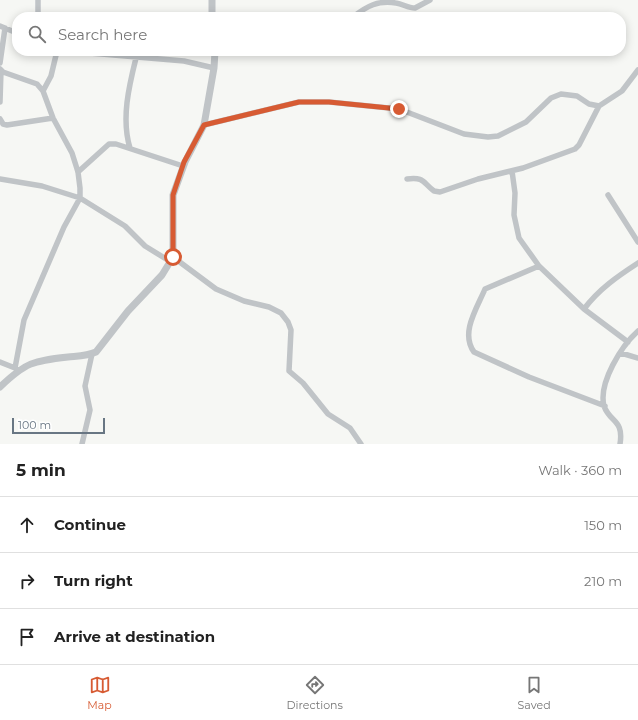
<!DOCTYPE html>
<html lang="en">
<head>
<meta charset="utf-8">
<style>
	body { margin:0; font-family:Montserrat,sans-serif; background:#f6f6f6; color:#222 }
	.scale { position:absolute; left:12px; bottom:10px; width:93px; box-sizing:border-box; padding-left:4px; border:2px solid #687683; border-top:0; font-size:11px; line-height:14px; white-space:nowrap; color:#687683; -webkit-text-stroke:3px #fff; paint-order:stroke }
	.stop { position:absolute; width:12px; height:12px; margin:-9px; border:3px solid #d75b33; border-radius:50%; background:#fff }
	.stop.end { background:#d75b33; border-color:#fff; box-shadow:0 1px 4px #0008 }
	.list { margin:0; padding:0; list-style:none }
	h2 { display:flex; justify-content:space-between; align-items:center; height:52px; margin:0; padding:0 16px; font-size:17px }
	h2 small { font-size:13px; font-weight:400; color:#767676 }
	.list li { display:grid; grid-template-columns:26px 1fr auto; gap:12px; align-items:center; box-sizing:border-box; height:56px; padding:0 16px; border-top:1px solid #e0e0e0 }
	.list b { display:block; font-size:15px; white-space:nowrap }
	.list em { font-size:13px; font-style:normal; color:#767676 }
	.icon { flex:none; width:22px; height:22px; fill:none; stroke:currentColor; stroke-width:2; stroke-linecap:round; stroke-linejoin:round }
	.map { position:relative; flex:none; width:638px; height:444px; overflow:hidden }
	.search { position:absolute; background:#fff; box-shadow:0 2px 10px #0003; left:12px; right:12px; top:12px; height:44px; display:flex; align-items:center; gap:10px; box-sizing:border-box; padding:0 14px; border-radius:16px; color:#767676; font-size:15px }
	.sheet { height:220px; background:#fff }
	nav { display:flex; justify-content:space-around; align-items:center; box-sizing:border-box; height:56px; border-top:1px solid #e0e0e0; background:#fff; font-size:11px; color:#767676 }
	nav a { display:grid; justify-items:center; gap:2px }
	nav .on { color:#d75b33 }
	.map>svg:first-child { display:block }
</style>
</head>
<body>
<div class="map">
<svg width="638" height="444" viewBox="0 0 638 444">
	<rect width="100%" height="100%" fill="#f6f7f4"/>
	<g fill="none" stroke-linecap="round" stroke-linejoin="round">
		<!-- minor -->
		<path stroke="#c0c4c7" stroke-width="5.5" d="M38,17V0
			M353,17C367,6 378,0 396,3C403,4 408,8 415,8L430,0
			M0,26L17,33
			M66,51L184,61L214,68
			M0,63L5,28
			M0,69L3,72L37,84L43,91L53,118L72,153L78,172L80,188V198L64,227L24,320L15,368
			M43,91L51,76L57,51
			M0,102L1,71
			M0,119L3,124L7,125L53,118
			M204,125L299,102H329L399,109L464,134L488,137L498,136L526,122L551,98L561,94L577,96L589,104L599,106L622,91L638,70
			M130,148C121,119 129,86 136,58
			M512,171L515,193L514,215L519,238L539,266L584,309L628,342
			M78,172L109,144H116L183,166
			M0,179L42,186L80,198L125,226L145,246L171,262
			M407,179C425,177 422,182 434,191L440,192L478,179L523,168L575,149L579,145L599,106
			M608,195L638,242
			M173,257L216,289L244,301L269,307L281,313L288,322L291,330L289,371L303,383L328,414L350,428L361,444
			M539,266L485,289C477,308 460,333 474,352L529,377L605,406
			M584,309C599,289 618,276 638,263
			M621,353L638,358
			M0,362L15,368L18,370
			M82,444L90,410L85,386L92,354
			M620,444C624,419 610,423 604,406C598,383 622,345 638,331"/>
		<!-- tertiary -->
		<path stroke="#c0c4c7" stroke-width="7" d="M212,17V0
			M0,387C26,362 33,361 68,357C77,356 87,356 96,352L128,311L162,275L173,257V195L185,162L204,125L214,68L215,51"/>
	</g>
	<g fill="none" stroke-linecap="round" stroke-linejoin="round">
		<!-- route -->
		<path stroke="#d75b33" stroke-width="5" d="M173,257V195L184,162L204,125L299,102H329L399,109"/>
	</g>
</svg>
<div class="scale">100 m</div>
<div class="stop" style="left:173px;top:257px"></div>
<div class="stop end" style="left:399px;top:109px"></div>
<div class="search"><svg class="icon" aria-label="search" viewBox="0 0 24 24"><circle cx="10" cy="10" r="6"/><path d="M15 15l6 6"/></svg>Search here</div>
</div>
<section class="sheet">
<h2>5 min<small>Walk · 360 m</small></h2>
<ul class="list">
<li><svg class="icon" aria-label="ahead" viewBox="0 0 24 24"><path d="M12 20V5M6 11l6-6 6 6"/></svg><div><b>Continue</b></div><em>150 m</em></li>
<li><svg class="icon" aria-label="right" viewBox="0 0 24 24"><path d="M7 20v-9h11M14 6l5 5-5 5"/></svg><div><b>Turn right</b></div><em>210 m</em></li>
<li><svg class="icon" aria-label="arrive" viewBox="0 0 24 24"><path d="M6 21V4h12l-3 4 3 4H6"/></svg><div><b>Arrive at destination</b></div></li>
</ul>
</section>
<nav>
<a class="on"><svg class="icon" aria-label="map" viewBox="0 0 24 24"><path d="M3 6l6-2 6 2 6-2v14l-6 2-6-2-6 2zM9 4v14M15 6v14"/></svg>Map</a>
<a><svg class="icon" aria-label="directions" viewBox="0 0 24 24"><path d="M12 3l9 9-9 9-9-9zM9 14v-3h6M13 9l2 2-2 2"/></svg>Directions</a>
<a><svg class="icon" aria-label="saved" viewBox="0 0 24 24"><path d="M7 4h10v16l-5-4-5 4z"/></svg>Saved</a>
</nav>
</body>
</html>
